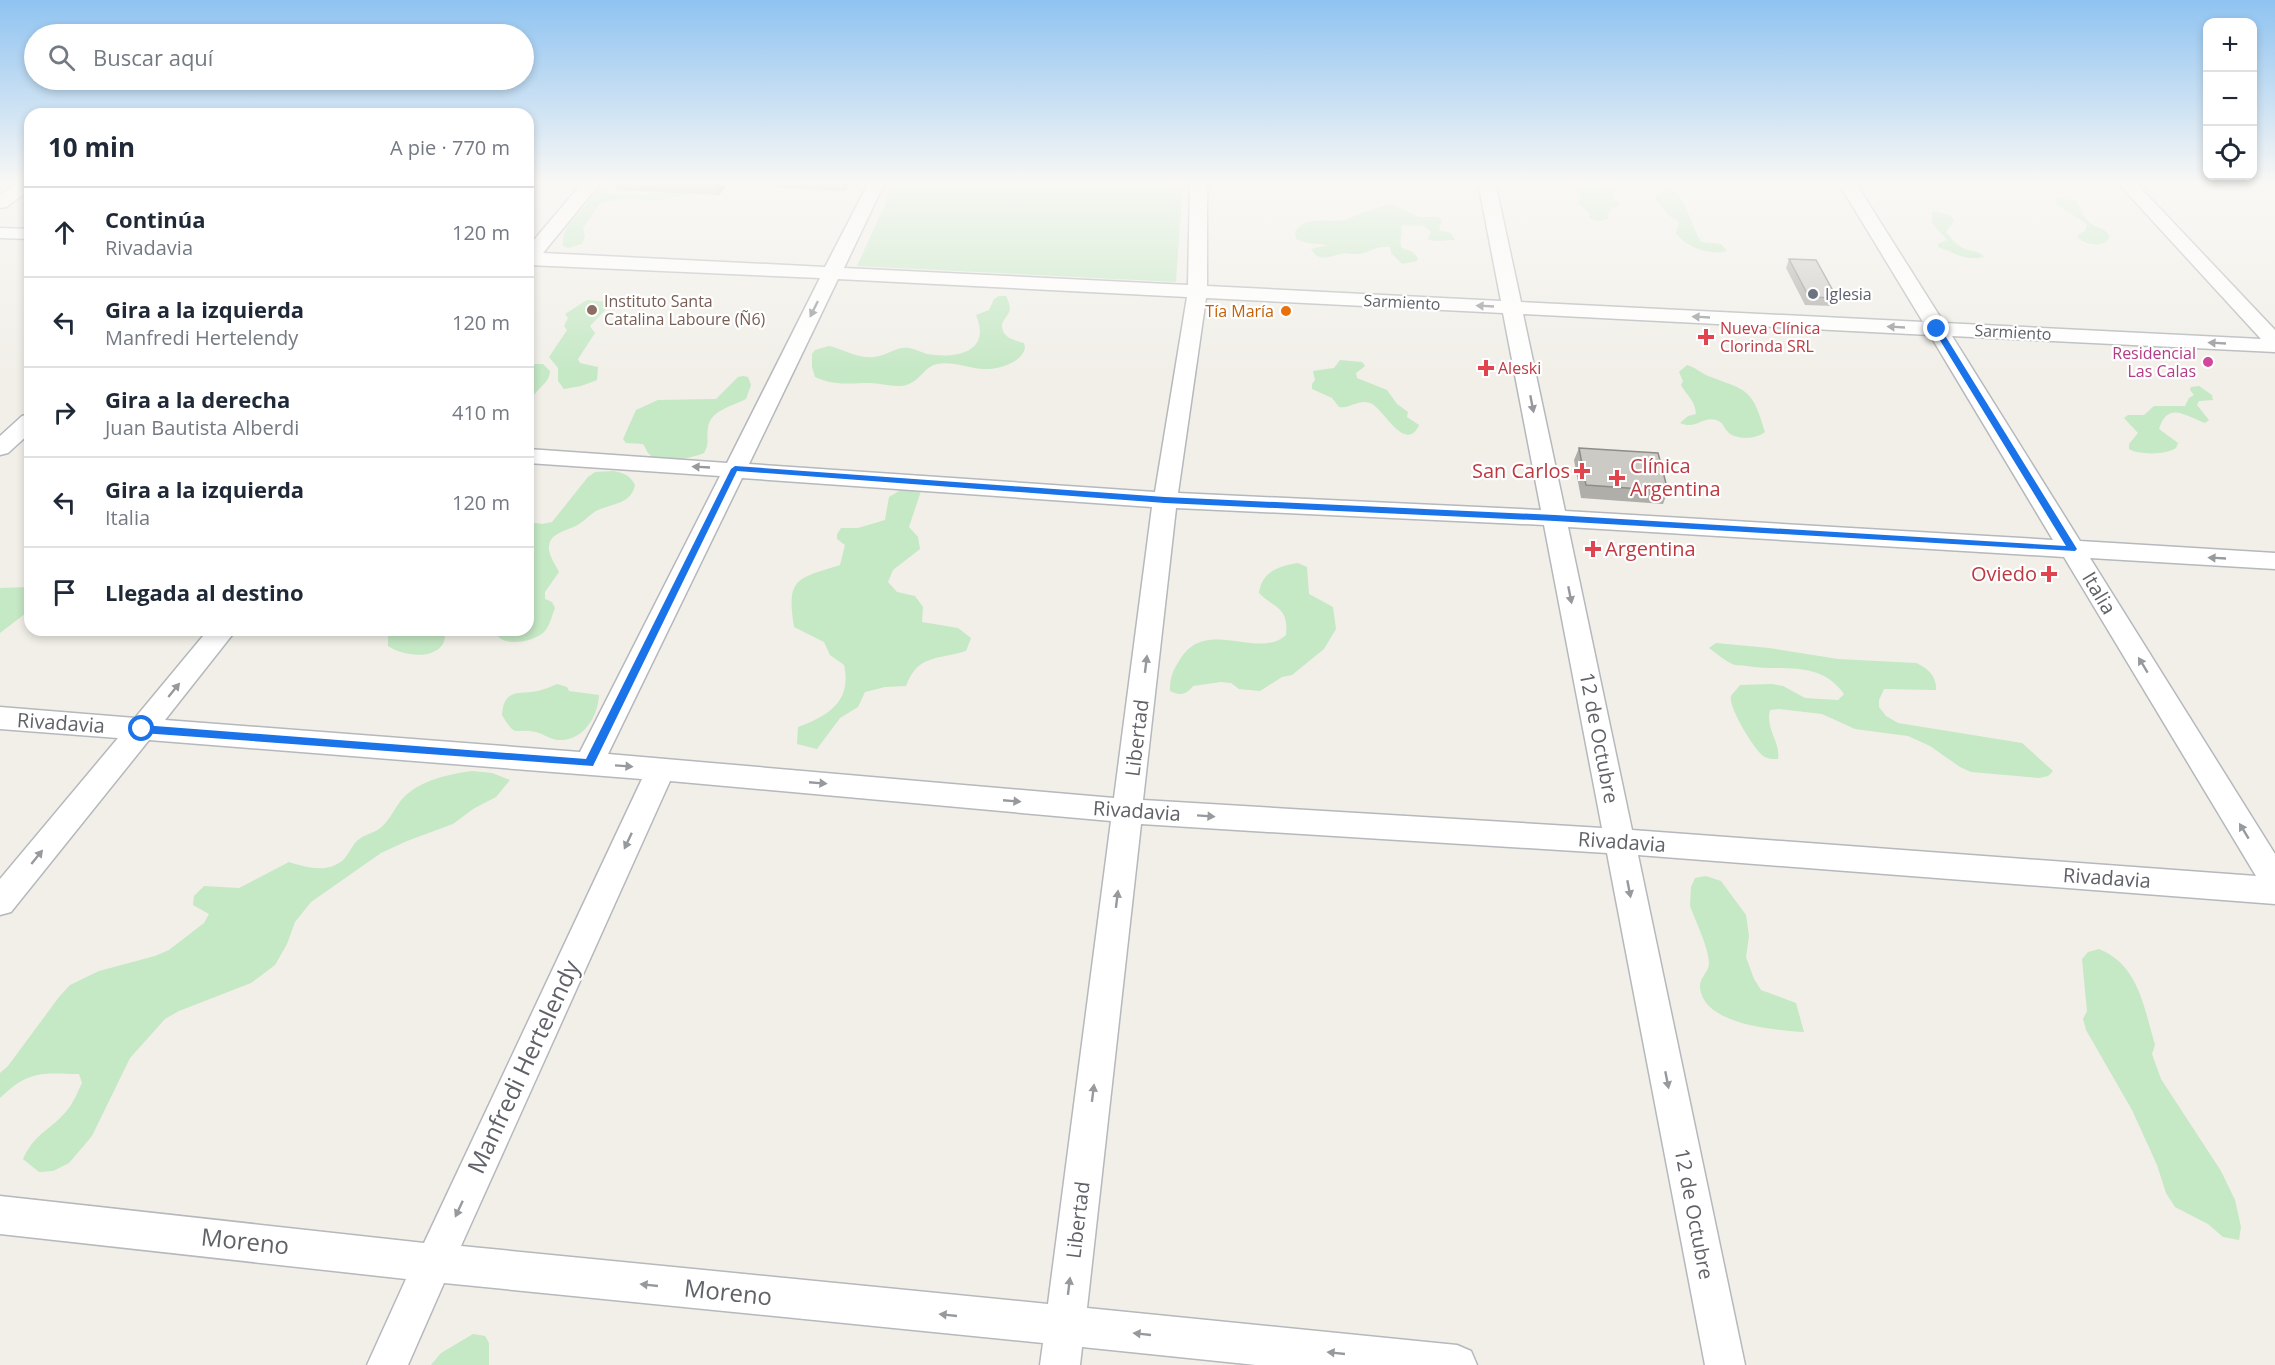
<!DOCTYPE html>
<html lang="es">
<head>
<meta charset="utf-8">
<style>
	body { margin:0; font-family:"Open Sans",sans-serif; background:#f2f2f3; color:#1f2937 }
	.controls { position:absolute; right:18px; top:18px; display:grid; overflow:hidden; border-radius:12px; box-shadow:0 3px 9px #0003 }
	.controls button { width:54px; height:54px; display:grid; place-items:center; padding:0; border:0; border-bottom:2px solid #e0e1e3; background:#fff; color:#1f2937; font:30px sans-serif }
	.stop { position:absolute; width:18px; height:18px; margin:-14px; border:4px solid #1a73e8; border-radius:50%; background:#fff }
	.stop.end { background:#1a73e8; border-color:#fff; box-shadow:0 2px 6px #0008 }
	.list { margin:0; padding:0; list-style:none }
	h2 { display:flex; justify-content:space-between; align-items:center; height:78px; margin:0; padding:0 24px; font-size:26px }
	h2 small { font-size:20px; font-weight:400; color:#747a83 }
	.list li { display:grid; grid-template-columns:39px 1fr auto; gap:18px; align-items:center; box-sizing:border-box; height:90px; padding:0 24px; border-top:2px solid #e0e1e3 }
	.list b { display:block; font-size:22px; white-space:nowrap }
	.list p { margin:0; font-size:20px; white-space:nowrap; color:#747a83 }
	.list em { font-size:20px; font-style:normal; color:#747a83 }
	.icon { flex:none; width:33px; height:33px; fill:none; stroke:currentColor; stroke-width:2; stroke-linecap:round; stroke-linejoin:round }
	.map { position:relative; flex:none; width:2275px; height:1365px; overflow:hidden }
	.search { position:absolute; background:#fff; box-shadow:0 3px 9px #0003; left:24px; top:24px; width:510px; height:66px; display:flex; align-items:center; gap:15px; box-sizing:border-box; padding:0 21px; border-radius:33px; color:#747a83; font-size:22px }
	.panel { position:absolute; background:#fff; box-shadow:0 3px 9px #0003; left:24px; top:108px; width:510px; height:528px; border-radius:18px }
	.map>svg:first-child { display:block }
</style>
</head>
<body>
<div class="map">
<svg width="2275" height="1365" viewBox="0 0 2275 1365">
	<rect width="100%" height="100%" fill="#f1efe8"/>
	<!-- green -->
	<path fill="#c5e8c5" d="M602,182H615L605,190L607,193C636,197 663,191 692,191L689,195L654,201L628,198L606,202L600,204L583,228L585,237L582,244L568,248L563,246C561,228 576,217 586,205V198Z
		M895,182H1183L1176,282L857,266Z
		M1570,182H1589L1610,187L1614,193L1612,196L1620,205L1611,209L1607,215L1609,218C1601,223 1595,222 1588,217L1591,215L1578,203L1581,197L1579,191L1569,186Z
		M1671,190C1686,197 1692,228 1701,242L1721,244L1727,251C1711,256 1685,247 1676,233L1679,222L1669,216L1654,197L1665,191Z
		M2062,198L2076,201C2082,208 2081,215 2089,222C2096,228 2104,227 2110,236L2107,241C2098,247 2087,245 2078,238V235L2085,231L2087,225C2077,215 2063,212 2054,201L2056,199Z
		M1393,205L1419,217H1438L1442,220L1439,230L1451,233L1455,240L1435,241L1428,239L1431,232L1424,226L1403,225L1401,227C1403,235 1398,240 1402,248L1413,252L1418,258L1417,261L1402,264L1391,253L1390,247C1377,245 1370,252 1359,254C1353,255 1345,252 1340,254C1329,257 1318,262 1311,249L1328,245L1307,243L1296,239L1295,232C1306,213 1333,225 1348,219C1364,212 1375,207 1393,205Z
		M1934,211L1951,216L1954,221L1946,232C1952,239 1957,246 1965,249C1973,252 1978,250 1984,257C1966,262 1953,252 1938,247V244L1947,240L1931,222L1933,219L1931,213Z
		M999,296H1006C1014,313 1008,311 1002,324C1001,337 1013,340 1024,343L1025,348C1022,363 997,370 983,369C967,368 952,361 937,364C926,366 920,379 911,383C898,390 883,383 870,383C849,383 834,386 815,377L812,367V354L815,350L829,346C843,349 859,359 874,357C886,356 897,346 909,348C915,349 921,352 927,354C956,359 992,352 976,315L989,310L994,299Z
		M587,300L608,302L609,306L590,326L595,333L578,359L580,363L598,367L597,380L581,386L564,389L558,381V368L549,357L567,330L564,326L568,318L565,314Z
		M1340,360L1362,362L1365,366L1356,373L1357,378L1387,390L1397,404L1408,412L1407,417L1419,425C1405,455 1382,406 1370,403C1358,399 1350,409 1339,407L1332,398L1312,389V384L1315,380L1313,371L1334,368Z
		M535,364H543L550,371C549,384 539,386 533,397C531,401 532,406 528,411V370Z
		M1687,365C1695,367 1701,373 1708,376C1748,391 1752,388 1765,432C1757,439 1737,440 1729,433C1723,428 1724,422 1716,420C1702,416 1697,430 1680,423L1688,416L1696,414C1695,400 1687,396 1681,385L1683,381L1679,372Z
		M743,376L748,377L751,385L746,399C733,406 710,410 708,428C706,438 710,443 704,453C693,458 661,464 651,456C647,453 646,448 643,444L626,443L623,439L636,410L658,400L716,399L738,377Z
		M2199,386L2212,395L2213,400L2199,401L2197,405L2209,420L2205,423C2187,417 2168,400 2159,429L2178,443L2176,448C2166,455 2139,455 2129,449V444L2138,433L2124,418L2128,415H2144L2154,406H2185L2189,398L2194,395L2190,390L2191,387Z
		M613,471C624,473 630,475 635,485C631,504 614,503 598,510C591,513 586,520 579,524C569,531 547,532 549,550C550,557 556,566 559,572L545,592V599L552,602L555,608C552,615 550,625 545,631C537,640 515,645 503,640C499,638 496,634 493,630H528V586L534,573L528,568V522L542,524L552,522L588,477L595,472Z
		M904,488L921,491L909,527L918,537L920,549L893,570L888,582L897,592L915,596L923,607L922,622L958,628L971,638L966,651C937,660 918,654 906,686L885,687L865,692L858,707L840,718L817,749L797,744L798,727C829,716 852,701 844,665L830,655L824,642L794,627C786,577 797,579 840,565L845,545L837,539V534L841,528H858L885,520L889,497Z
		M1298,563L1307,567L1309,594L1333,607L1336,629L1324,649L1292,675L1282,677L1260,691L1239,689L1231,683L1221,682L1193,686C1186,695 1180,696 1170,691C1170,678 1172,672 1179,661C1205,615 1258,661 1286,635C1289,607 1275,609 1259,593C1262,572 1278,566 1298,563Z
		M30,587V610L0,633V588Z
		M388,630H445C445,635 445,640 443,644C432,661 401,655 388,646Z
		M1716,643L1769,648L1838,659L1916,663C1928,668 1937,677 1936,690L1884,689L1879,700V707L1886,716L1898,723L2022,743L2053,771L2048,776L2039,778L1971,772L1960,767L1930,746L1908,736L1855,729L1822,714L1779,709L1770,710C1765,729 1781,742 1778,759C1771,759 1766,759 1761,754C1753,747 1728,707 1731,696C1733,693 1738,688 1740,685L1772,684L1783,686L1805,698L1838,700L1844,694C1819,659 1782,672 1746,666C1741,665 1736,666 1732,664C1724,660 1716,653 1709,648Z
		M557,684L567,687L569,691L599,695C598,717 583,741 559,740C551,740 544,734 536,732C514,727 517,740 502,715C504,687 520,695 538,691C544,689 551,687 557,684Z
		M472,771L492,773L510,780L496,797L473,809L453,824L407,841L381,853L311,902L295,922L287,944L275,965L251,983L179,1011L165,1019L130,1058L92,1136L69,1163L53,1171L39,1172L23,1159C36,1131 52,1130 68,1109C74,1102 78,1091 82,1083L79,1074C41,1073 29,1070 0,1098V1073L8,1066L59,997L70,985L99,971L155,956L169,950L204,923L209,914L193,905L194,896L204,886L239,888L289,862C307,868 330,874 345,858C349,853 351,848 355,843C362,835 371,834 379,829C391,820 395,806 404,797C421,780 450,774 472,771Z
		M1706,876L1721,881L1746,915L1749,936L1746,957L1754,979L1761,990L1796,1003L1804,1032C1775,1030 1704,1025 1700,988C1699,977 1709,973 1709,963C1709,948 1695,920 1690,906L1691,887L1695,878Z
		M2099,949C2139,965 2144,1008 2155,1045L2152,1054L2161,1079L2221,1171L2235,1200L2241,1227L2239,1240L2223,1237L2208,1224L2175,1207L2166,1193L2157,1165L2132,1110L2086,1030L2083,1019L2087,1011L2082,959L2088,952Z
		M473,1334L485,1336L489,1343V1365H431L441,1353Z"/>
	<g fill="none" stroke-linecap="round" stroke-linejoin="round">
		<!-- minor casing -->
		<g stroke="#b5b8bc" stroke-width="3">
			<path id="minor" d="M19,182H30V190L6,207L0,208V195Z
				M583,182H601L543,253L825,267L869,182H885L844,268L1188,285L1190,182H1207V286L1501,301L1478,182H1495L1521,302L1923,322L1838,182H1855L1944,323L2261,339L2117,182H2135L2275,330V352L1952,336L2080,541L2275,553V569L2090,558L2275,854V904L1638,855L1745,1365H1705L1607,853L1141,824L1087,1308L1457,1345L1471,1351L1477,1365H1256L1082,1347L1080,1365H1040L1043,1343L444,1283L408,1365H367L406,1279L0,1234V1196L424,1243L642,779L149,740L11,912L0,915V879L118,738L0,729V707L135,718L208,630H236L165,720L580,752L720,476L528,463V449L727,463L820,278L528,265V247ZM838,279L1187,297L1155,492L749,464ZM1206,298L1503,313L1541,510L1178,493ZM1523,314L1930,335L2053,540L1565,511ZM742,478L1152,507L1114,798L608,754ZM1176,508L1544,525L1602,828L1143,800ZM1568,527L2064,557L2256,876L1632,830ZM670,781L1111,821L1048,1304L461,1246Z
				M0,228L30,229V239L0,238Z
				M30,414V433L8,453L0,455V436L22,416Z"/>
		</g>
		<!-- minor -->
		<use href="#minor" fill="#fff" fill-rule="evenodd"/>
	</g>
	<!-- wall -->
	<path fill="#afaea9" d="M614,182H729L719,195L617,190Z
		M769,182H851L845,191L770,187Z
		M1789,259L1837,298L1833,306L1805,305L1786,268Z
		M1579,448L1668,491L1663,504L1581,498L1574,460Z"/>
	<!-- shaded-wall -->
	<path fill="#8f8d8a" d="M720,182H729L719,195L717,186Z
		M843,182H851L845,191Z"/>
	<!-- building -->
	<path fill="#cccac5" stroke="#8f8d8a" stroke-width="1.5" d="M623,182H720L717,186Z
		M1789,259L1816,260L1837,298L1809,297Z
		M1579,448L1658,453L1668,491L1586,485Z"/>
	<!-- one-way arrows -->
	<defs><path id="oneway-solid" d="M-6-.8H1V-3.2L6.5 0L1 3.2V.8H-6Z" transform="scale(1.5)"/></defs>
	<g fill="#979a9d">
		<use href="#oneway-solid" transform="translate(1485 306) rotate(-177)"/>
		<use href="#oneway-solid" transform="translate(814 309) rotate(116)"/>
		<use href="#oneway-solid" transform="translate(1701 317) rotate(-177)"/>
		<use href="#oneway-solid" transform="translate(1896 327) rotate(-177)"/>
		<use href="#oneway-solid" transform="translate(2217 343) rotate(-177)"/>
		<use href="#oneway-solid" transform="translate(1532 404) rotate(79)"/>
		<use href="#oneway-solid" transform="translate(701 467) rotate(-177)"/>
		<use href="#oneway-solid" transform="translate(2217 558) rotate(-177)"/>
		<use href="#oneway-solid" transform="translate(1570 595) rotate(79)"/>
		<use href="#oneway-solid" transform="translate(1146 664) rotate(-83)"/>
		<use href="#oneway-solid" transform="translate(2143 665) rotate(-121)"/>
		<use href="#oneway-solid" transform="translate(174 690) rotate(-51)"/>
		<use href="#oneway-solid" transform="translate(624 766) rotate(4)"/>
		<use href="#oneway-solid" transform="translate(818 783) rotate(5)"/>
		<use href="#oneway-solid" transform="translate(1012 801) rotate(5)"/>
		<use href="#oneway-solid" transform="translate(1206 816) rotate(4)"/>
		<use href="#oneway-solid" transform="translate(2244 831) rotate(-121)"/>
		<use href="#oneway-solid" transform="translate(628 841) rotate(115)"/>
		<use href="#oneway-solid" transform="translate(37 857) rotate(-51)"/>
		<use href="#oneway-solid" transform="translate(1629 889) rotate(79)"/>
		<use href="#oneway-solid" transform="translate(1117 899) rotate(-83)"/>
		<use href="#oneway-solid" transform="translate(1667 1080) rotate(79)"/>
		<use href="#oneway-solid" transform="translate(1093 1093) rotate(-83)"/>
		<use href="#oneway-solid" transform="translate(459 1209) rotate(115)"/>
		<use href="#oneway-solid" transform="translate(649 1285) rotate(-174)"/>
		<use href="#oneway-solid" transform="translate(1069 1286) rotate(-83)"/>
		<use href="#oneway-solid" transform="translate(948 1315) rotate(-174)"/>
		<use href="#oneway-solid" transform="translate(1142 1334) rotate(-174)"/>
		<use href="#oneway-solid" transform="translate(1336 1353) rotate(-174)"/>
	</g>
	<!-- sky -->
	<linearGradient id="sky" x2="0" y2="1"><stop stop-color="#8fc3f1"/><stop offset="0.49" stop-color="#f9f8f5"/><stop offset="1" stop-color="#f9f8f5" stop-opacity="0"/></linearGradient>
	<rect width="2275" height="373" fill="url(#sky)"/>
	<!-- route -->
	<path fill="#1a73e8" d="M1937,326L1941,329L2077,549L2075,551L1555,521L1165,503L737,471L593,766L142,733L137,729L142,725L586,759L731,469L735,466L1165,497L1555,515L2066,546L1933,329Z"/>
	<!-- markers -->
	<circle fill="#6b7280" stroke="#fff" stroke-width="2" cx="1813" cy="294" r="6"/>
	<circle fill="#8d6e63" stroke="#fff" stroke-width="2" cx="592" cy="310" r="6"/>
	<circle fill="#e8710a" stroke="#fff" stroke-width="2" cx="1286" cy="311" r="6"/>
	<g fill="#e0444e" stroke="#fff" stroke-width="2">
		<path d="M1703 328h6v6h6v6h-6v6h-6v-6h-6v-6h6z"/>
		<path d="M1483 359h6v6h6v6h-6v6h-6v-6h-6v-6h6z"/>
		<path d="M1579 462h6v6h6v6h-6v6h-6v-6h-6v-6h6z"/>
		<path d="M1614 469h6v6h6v6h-6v6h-6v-6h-6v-6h6z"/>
		<path d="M1590 540h6v6h6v6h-6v6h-6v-6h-6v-6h6z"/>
		<path d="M2046 565h6v6h6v6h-6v6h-6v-6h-6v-6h6z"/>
	</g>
	<circle fill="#d1479c" stroke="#fff" stroke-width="2" cx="2208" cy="362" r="6"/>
	<g text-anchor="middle" stroke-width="4.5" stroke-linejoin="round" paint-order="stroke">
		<!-- far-worship labels -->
		<g font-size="16" fill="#5b616d" stroke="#fff" text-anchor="start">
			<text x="1825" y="300">Iglesia</text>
		</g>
		<!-- far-education labels -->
		<g font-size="16" fill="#785e54" stroke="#fff" text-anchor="start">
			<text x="604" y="307">Instituto Santa<tspan x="604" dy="18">Catalina Laboure (Ñ6)</tspan></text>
		</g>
		<!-- far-street labels -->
		<g font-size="16" fill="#5f6368" stroke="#fff">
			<text transform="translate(1402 302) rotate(3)" y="6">Sarmiento</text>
			<text transform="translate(2013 332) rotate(3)" y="6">Sarmiento</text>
		</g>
		<!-- far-food labels -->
		<g font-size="16" fill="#c56008" stroke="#fff" text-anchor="end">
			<text x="1274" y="317">Tía María</text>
		</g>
		<!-- far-health labels -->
		<g font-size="16" fill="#be3a42" stroke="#fff" text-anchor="start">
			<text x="1720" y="334">Nueva Clínica<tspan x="1720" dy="18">Clorinda SRL</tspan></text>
			<text x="1498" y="374">Aleski</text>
		</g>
		<!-- far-hotel labels -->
		<g font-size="16" fill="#b23c85" stroke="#fff" text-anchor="end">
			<text x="2196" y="359">Residencial<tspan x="2196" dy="18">Las Calas</tspan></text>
		</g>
		<!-- health labels -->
		<g font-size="20" fill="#be3a42" stroke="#fff" text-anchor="start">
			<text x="1630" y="473">Clínica<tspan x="1630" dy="23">Argentina</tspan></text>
			<text x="1570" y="478" text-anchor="end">San Carlos</text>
			<text x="1605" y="556">Argentina</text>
			<text x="2037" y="581" text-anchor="end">Oviedo</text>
		</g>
		<!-- street labels -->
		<g font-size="20" fill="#5f6368" stroke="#fff">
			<text transform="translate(2099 593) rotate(59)" y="7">Italia</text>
			<text transform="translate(61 723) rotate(4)" y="7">Rivadavia</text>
			<text transform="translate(1137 738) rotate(-83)" y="7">Libertad</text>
			<text transform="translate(1599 738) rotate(79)" y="7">12 de Octubre</text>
			<text transform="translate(1137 811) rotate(4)" y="7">Rivadavia</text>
			<text transform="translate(1622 842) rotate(4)" y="7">Rivadavia</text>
			<text transform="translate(2107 878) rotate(4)" y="7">Rivadavia</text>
			<text transform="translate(1694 1214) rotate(79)" y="7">12 de Octubre</text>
			<text transform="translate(1078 1220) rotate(-83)" y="7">Libertad</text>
		</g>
		<!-- near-street labels -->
		<g font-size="24" fill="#5f6368" stroke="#fff">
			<text transform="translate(524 1067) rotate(-65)" y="8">Manfredi Hertelendy</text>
			<text transform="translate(245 1242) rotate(6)" y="8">Moreno</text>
			<text transform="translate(728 1293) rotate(6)" y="8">Moreno</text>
		</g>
	</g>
</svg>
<div class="controls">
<button>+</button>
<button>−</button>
<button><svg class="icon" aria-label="locate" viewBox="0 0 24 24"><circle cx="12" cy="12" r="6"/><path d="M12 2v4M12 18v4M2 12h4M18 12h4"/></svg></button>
</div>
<div class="stop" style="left:142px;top:729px"></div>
<div class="stop end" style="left:1937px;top:329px"></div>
<div class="search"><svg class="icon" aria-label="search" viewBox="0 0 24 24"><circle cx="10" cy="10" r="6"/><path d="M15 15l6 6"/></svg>Buscar aquí</div>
<section class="panel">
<h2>10 min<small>A pie · 770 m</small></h2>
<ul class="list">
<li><svg class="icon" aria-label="ahead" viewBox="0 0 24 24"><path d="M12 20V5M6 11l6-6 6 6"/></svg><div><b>Continúa</b><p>Rivadavia</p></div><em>120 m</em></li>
<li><svg class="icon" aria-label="left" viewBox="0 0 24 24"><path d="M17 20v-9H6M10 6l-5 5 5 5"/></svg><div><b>Gira a la izquierda</b><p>Manfredi Hertelendy</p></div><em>120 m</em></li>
<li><svg class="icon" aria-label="right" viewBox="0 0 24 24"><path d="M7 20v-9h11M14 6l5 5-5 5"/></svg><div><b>Gira a la derecha</b><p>Juan Bautista Alberdi</p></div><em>410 m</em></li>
<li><svg class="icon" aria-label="left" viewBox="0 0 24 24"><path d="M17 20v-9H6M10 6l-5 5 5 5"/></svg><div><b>Gira a la izquierda</b><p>Italia</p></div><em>120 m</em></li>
<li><svg class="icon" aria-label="arrive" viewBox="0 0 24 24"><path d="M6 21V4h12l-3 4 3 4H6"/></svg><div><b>Llegada al destino</b></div></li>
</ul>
</section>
</div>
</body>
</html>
